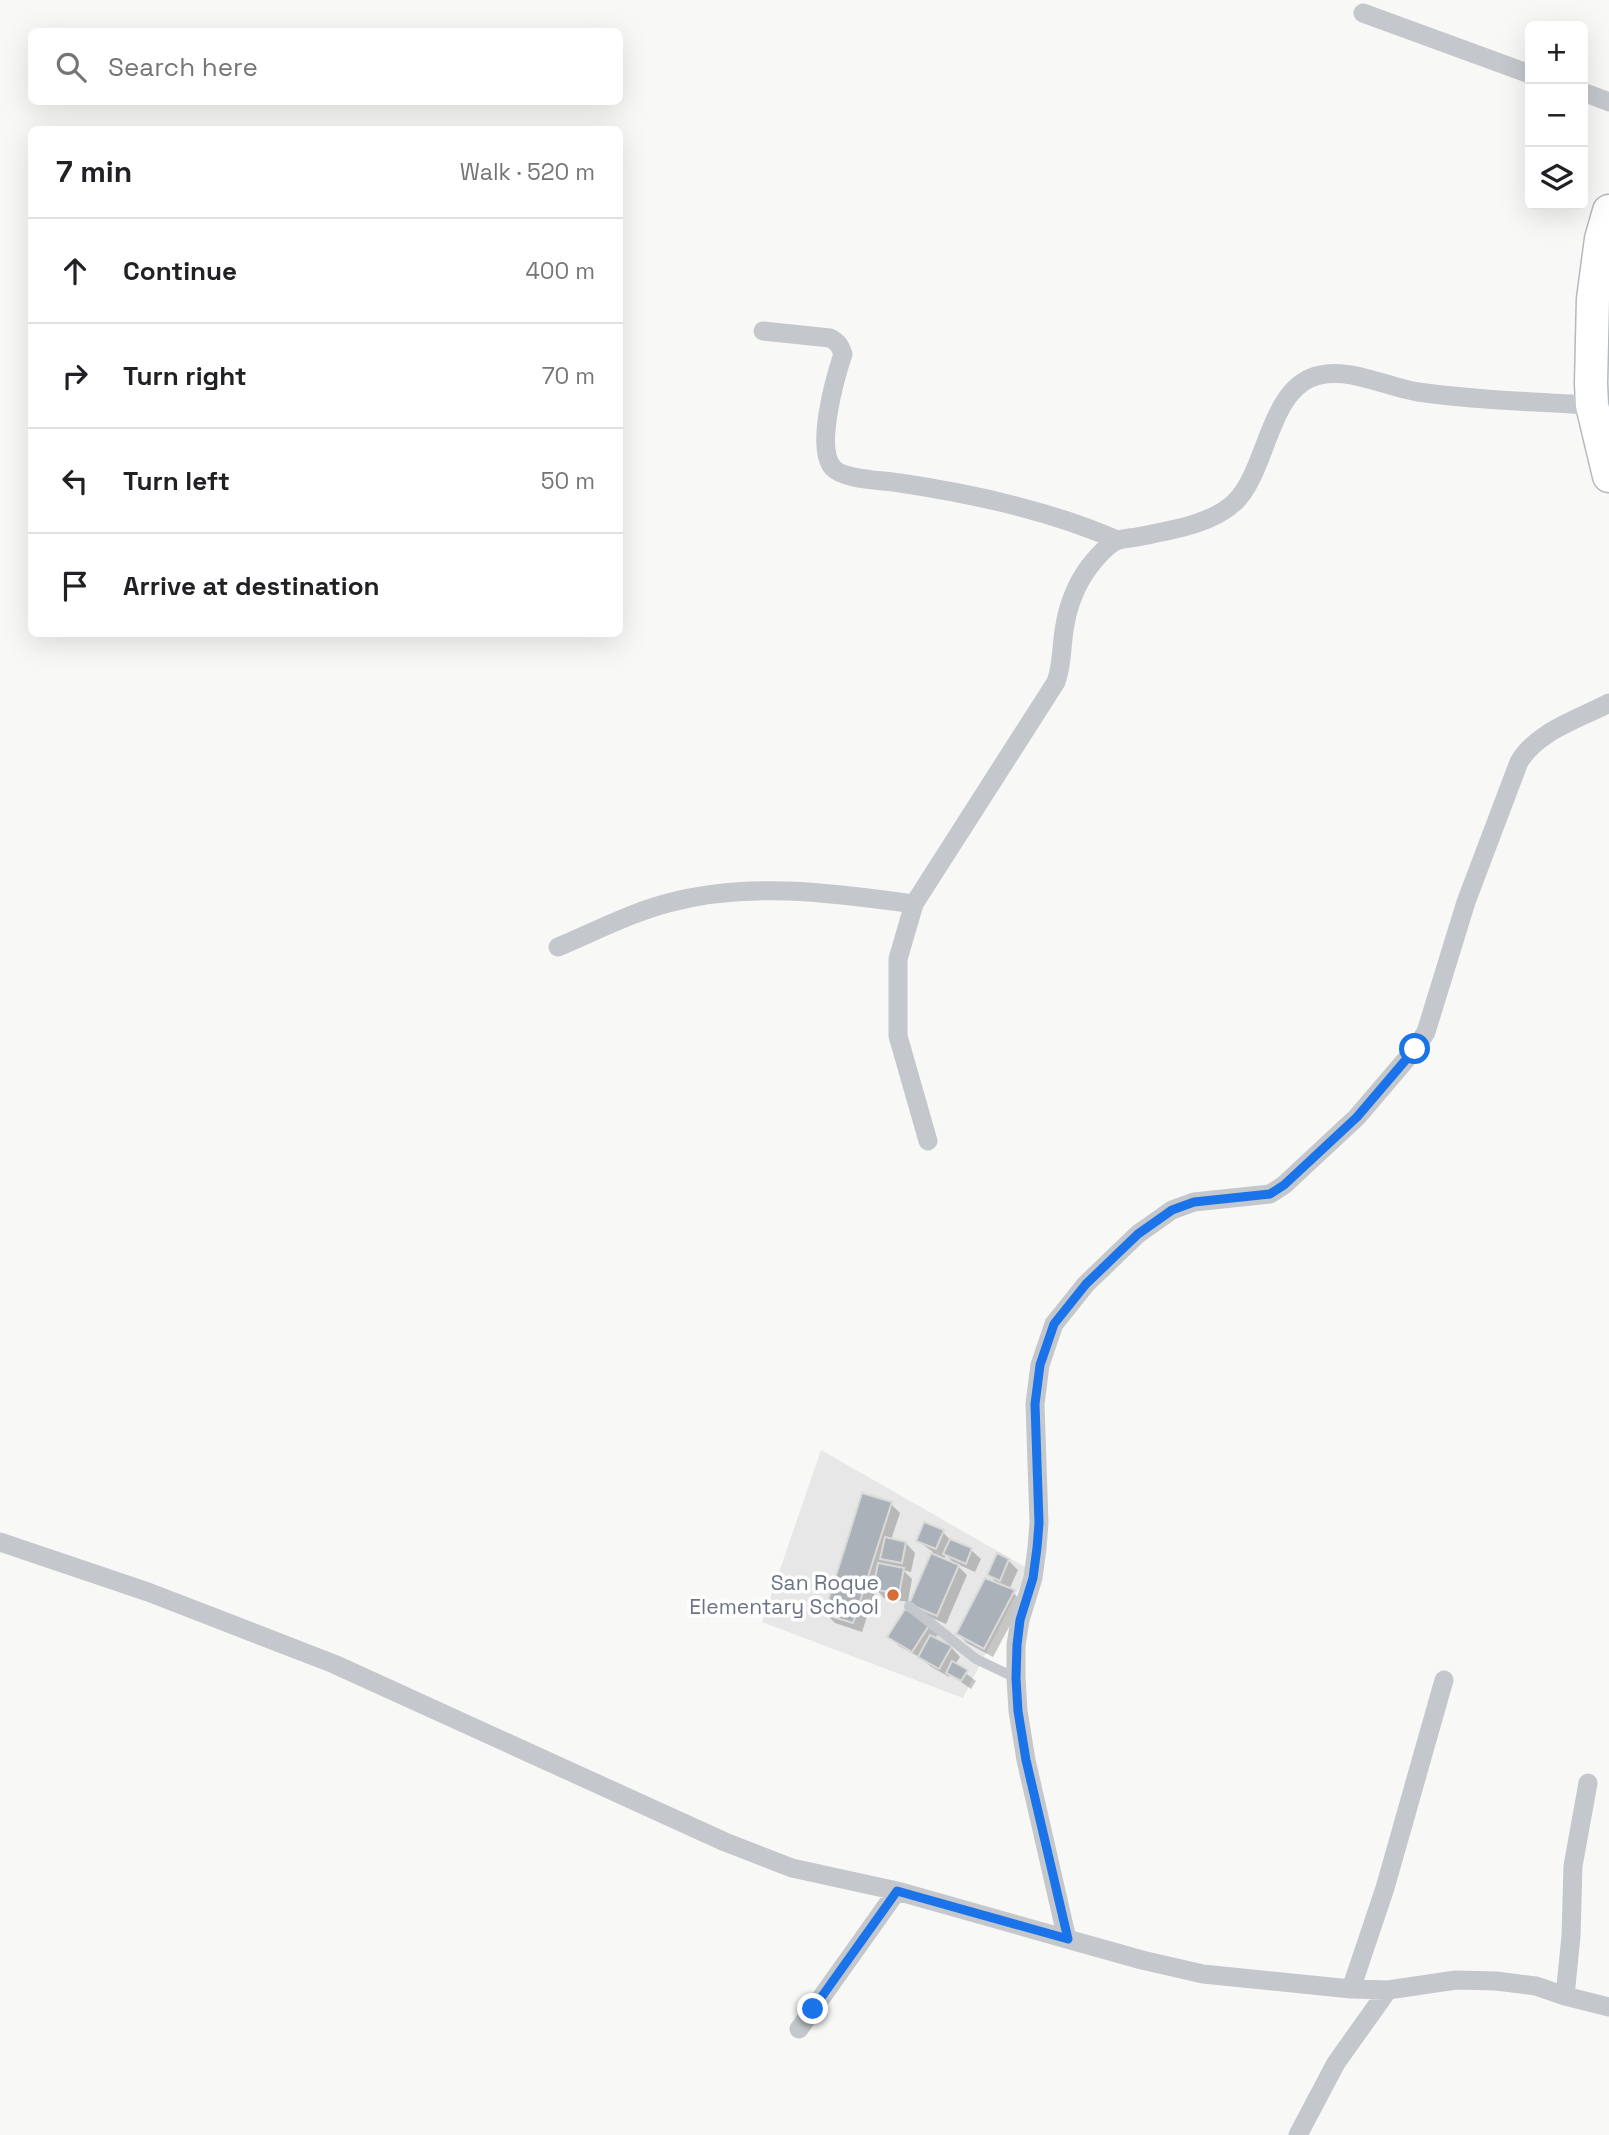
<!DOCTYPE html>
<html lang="en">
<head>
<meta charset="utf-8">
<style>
	body { margin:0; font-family:"Space Grotesk",sans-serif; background:#f6f6f6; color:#202124 }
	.controls { position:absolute; right:21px; top:21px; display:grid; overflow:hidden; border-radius:10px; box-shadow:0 7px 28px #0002 }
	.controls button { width:63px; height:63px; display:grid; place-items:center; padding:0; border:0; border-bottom:2px solid #e0e0e0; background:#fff; color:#202124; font:35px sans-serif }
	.stop { position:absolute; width:21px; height:21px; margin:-16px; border:5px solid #1a73e8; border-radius:50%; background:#fff }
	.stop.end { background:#1a73e8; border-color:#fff; box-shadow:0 2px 7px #0008 }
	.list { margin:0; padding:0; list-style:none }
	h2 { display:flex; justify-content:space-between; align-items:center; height:91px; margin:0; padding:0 28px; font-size:30px }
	h2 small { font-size:23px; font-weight:400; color:#757577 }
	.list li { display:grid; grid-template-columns:46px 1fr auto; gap:21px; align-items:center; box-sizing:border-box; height:105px; padding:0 28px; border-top:2px solid #e0e0e0 }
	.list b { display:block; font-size:26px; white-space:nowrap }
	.list em { font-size:23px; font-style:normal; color:#757577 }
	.icon { flex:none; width:38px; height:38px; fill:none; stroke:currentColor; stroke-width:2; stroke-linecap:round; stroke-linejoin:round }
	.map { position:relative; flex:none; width:1609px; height:2135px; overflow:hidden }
	.search { position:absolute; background:#fff; box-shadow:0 7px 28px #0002; left:28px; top:28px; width:595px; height:77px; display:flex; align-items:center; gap:18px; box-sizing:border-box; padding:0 24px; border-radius:10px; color:#757577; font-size:26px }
	.panel { position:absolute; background:#fff; box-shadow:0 7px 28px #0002; left:28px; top:126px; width:595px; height:511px; border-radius:10px }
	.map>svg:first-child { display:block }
</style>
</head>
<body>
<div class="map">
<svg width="1609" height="2135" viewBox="0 0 1609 2135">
	<rect width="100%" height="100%" fill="#f8f8f6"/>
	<!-- built -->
	<path fill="#e6e7e6" d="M821,1450L1029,1569L963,1698L762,1622Z"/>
	<!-- shadow -->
	<path fill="#0003" fill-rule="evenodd" d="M891,1504L900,1513L891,1540L906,1543L915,1553L911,1572L903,1570L912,1579L908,1602L884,1598L876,1589L862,1632L835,1623L826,1614Z
		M943,1532L952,1542L971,1550L981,1559L975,1572L955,1563L967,1575L946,1624L921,1613L911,1604L933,1552L918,1541ZM946,1555L957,1566L944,1560Z
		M1008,1560L1018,1570L1009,1590L1023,1601L993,1657L967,1643L958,1634L1001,1587L989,1575Z
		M929,1625L938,1634L935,1639L951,1647L960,1657L955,1665L976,1681L971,1689L950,1674L949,1677L930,1666L923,1659L899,1646L890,1637Z"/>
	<!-- building -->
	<path fill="#abb1b8" stroke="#d9dad8" stroke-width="2" d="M862,1493L892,1502L853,1623L824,1614Z
		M924,1522L944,1530L936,1549L916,1541Z
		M885,1537L906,1542L902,1563L880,1559Z
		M950,1539L972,1548L966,1564L943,1554Z
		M931,1553L959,1565L937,1616L909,1604Z
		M997,1553L1009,1559L1000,1581L987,1575Z
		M878,1563L904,1568L899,1594L873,1589Z
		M985,1578L1015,1590L984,1649L956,1634Z
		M905,1609L930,1624L912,1652L887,1637Z
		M930,1635L952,1646L939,1669L918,1657Z
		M952,1661L968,1670L961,1681L946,1673Z"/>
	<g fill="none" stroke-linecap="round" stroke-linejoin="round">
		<!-- primary casing -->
		<g stroke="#b5b9bd" stroke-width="35">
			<path id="primary" d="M1609,211L1601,239L1593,299L1591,383L1592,405L1609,476"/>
		</g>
		<!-- lane -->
		<path stroke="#c4c7cb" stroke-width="10" d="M909,1606L976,1659L1016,1678"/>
		<!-- street -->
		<path stroke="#c4c7cb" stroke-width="19" d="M1363,13L1530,74
			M1583,92L1609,102
			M763,331L830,338C838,342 840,346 843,354C835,378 815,448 833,468C844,480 884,480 900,483C974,494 1049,510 1117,540
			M1609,703C1579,719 1537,731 1519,762L1466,902L1426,1032L1415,1049L1357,1117L1284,1185L1270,1194L1194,1202L1172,1210L1138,1234L1086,1284L1054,1324L1040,1365L1035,1404L1039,1523L1037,1548L1033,1578L1020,1620L1016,1645V1678L1018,1711L1026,1760L1067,1939L1142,1960L1203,1974L1351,1989L1388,1990L1456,1980L1496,1981L1536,1986L1565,1996L1609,2007
			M558,947C594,932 630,913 668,903C749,881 833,893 914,904
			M928,1141L898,1036V959L914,904L1056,682C1063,663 1061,644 1065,625C1068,605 1077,583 1089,567C1096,558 1106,546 1116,541C1123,538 1134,538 1142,536C1172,530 1212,524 1235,502C1269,468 1268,386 1320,375C1352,368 1386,387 1418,392C1475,400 1534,402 1592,405
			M0,1542L148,1592L334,1664L725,1842L792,1868L897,1891L1067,1939
			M1351,1989L1385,1888L1444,1680
			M1565,1996L1571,1936L1573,1866L1588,1783
			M799,2029L897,1891
			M1298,2135L1336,2063L1388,1990"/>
		<!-- primary -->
		<use href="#primary" stroke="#fff" stroke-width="32"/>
	</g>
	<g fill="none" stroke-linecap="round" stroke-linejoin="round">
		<!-- route -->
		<path stroke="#1a73e8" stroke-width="9" d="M813,2009L897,1891L1068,1939L1026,1760L1018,1711L1016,1678L1017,1645L1020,1620L1033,1578L1037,1548L1039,1523L1035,1404L1040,1365L1054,1324L1086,1284L1138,1234L1172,1210L1194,1202L1270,1194L1284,1185L1357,1117L1415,1049"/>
	</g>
	<!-- markers -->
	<circle fill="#d76d37" stroke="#fff" stroke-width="2.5" cx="893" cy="1595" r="7"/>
	<g text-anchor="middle" stroke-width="7" stroke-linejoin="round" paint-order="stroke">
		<!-- poi labels -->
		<g font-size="21" fill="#697584" stroke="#fff" text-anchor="end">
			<text x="879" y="1590">San Roque<tspan x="879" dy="24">Elementary School</tspan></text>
		</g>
	</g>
</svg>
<div class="controls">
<button>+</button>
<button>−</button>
<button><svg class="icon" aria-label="layers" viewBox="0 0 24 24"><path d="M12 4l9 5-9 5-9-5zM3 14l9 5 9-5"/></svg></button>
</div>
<div class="stop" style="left:1415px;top:1049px"></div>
<div class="stop end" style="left:813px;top:2009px"></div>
<div class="search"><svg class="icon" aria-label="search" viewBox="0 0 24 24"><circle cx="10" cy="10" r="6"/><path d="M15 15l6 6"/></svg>Search here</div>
<section class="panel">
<h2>7 min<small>Walk · 520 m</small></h2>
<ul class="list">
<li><svg class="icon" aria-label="ahead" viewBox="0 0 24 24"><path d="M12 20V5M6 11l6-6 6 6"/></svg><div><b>Continue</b></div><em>400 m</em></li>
<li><svg class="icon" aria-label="right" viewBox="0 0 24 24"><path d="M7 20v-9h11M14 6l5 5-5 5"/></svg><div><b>Turn right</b></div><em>70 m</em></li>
<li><svg class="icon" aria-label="left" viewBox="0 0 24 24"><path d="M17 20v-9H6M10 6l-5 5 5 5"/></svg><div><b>Turn left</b></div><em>50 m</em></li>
<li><svg class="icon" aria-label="arrive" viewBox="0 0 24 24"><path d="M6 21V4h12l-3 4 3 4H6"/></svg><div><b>Arrive at destination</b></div></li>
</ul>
</section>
</div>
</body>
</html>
